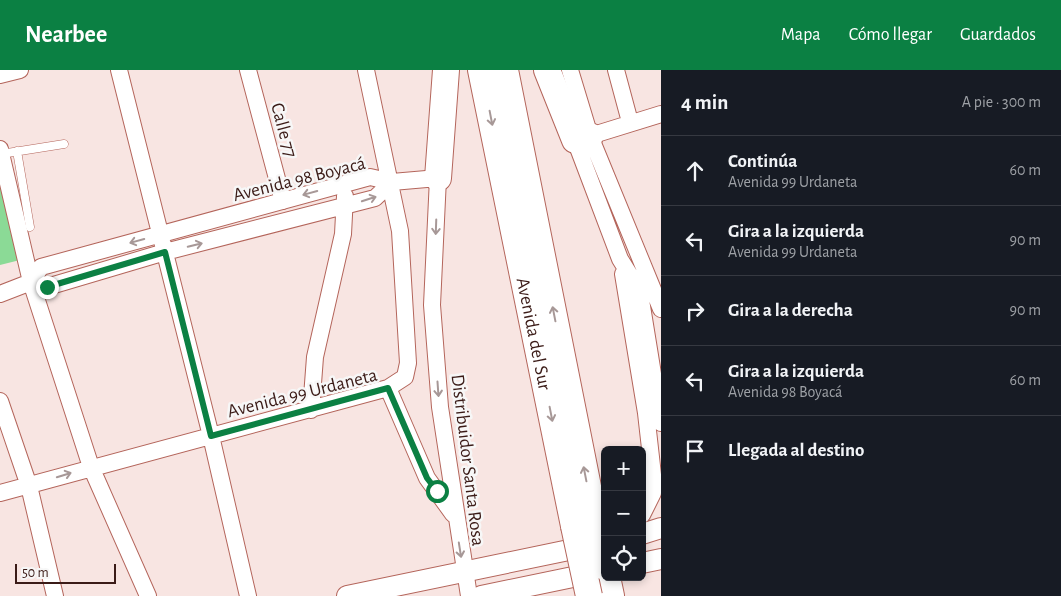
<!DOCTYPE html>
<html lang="es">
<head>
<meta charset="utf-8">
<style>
	body { margin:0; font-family:"Alegreya Sans",sans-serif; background:#20242c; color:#f1f3f6 }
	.controls { position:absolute; right:15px; bottom:15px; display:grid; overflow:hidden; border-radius:8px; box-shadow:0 2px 8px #0003 }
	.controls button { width:45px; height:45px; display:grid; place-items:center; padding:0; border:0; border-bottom:1px solid #363941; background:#171b24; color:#f1f3f6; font:25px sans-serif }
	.scale { position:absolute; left:15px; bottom:12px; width:101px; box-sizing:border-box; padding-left:5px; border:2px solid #3b1b17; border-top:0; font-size:14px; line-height:18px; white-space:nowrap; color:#3b1b17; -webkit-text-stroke:4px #f7f7f7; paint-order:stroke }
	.stop { position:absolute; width:15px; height:15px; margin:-11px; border:4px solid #0b8043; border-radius:50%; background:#fff }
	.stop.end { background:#0b8043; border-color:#fff; box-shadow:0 1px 5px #0008 }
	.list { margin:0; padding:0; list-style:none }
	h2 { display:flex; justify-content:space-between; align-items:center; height:65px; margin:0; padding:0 20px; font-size:21px }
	h2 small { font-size:16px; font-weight:400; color:#9ea1a6 }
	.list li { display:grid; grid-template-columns:32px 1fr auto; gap:15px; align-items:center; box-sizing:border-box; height:70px; padding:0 20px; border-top:1px solid #363941 }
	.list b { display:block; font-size:19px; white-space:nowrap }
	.list p { margin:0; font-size:16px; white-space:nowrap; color:#9ea1a6 }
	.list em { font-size:16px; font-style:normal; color:#9ea1a6 }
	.icon { flex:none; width:28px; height:28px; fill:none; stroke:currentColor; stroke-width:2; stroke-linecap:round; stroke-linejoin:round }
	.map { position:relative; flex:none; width:661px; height:526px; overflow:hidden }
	header { display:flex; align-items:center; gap:30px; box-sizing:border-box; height:70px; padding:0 25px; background:#0b8043; color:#fff }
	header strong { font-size:24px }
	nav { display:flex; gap:28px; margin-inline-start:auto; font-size:18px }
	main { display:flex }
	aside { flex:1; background:#171b24 }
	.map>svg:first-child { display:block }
</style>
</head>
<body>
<header>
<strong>Nearbee</strong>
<nav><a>Mapa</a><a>Cómo llegar</a><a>Guardados</a></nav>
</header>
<main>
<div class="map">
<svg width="661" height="526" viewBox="0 0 661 526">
	<rect width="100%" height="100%" fill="#f8e5e2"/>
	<!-- green -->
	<path fill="#8bda96" d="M0,111L20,190L0,195Z"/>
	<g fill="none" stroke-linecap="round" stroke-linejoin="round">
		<!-- service casing -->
		<g stroke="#b4655b" stroke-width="9">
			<path id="service" d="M17,81L30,157
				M1,84L64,74"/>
		</g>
		<!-- minor casing -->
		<g stroke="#b4655b" stroke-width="18">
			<path id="minor" d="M119,0L211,366L248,526
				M248,0L283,131
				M366,0L400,161L408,293L405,307L388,318
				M570,0L590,66L661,239
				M616,0L630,52
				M0,5L20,0
				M590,66L661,44
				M575,70L620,189L633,210L641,230L661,353
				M0,79L31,212L91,397L148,526
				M623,204L646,343L653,405V423L642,445
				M31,212L47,217L165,182L375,128L392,112
				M0,224L31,212L41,197L370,107L392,112L438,108L432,235L440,337L469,526
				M0,331L29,416L55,526
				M311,340L315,287L343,164L345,126
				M0,423L388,318L427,408L453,444"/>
		</g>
		<!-- tertiary casing -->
		<g stroke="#b4655b" stroke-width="22">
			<path id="tertiary" d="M642,464L661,458
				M642,493L661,489
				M347,526L593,475
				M481,526L597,502"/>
		</g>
		<!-- trunk casing -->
		<g stroke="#b4655b" stroke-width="28">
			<g id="trunk">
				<path id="s1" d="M481,0L574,456"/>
				<path d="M505,0L595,452"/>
				<path d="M547,0L575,70L590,66"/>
				<path d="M438,108L446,0"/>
				<path d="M607,507L611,526"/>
			</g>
		</g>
		<!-- service -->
		<use href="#service" stroke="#fff" stroke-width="8"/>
		<!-- minor -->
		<use href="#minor" stroke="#fff" stroke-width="16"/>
		<!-- tertiary -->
		<use href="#tertiary" stroke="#fff" stroke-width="20"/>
		<!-- trunk -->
		<use href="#trunk" stroke="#fff" stroke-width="26"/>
		<!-- trunk-bridge casing -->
		<g stroke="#b4655b" stroke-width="28" stroke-linecap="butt">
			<path id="trunk-bridge" d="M595,452L605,497
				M574,456L589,526"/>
		</g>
		<!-- trunk-bridge -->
		<use href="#trunk-bridge" stroke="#fff" stroke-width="26"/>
	</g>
	<!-- one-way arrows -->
	<defs><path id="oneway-shaft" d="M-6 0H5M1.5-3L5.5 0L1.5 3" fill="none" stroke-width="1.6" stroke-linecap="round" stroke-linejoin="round" transform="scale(1.25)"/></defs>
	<g stroke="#a79897">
		<use href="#oneway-shaft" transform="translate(491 48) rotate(79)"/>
		<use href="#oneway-shaft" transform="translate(310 123) rotate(165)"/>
		<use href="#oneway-shaft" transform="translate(369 129) rotate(-18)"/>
		<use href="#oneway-shaft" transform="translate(436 157) rotate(92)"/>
		<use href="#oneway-shaft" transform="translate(137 171) rotate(165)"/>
		<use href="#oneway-shaft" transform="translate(195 175) rotate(-14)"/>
		<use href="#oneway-shaft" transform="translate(554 244) rotate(-101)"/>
		<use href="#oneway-shaft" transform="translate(438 319) rotate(86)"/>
		<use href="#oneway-shaft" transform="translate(551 344) rotate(79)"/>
		<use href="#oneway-shaft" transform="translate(585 404) rotate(-101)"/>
		<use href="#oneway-shaft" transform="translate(64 405) rotate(-17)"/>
		<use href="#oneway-shaft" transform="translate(460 480) rotate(81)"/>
	</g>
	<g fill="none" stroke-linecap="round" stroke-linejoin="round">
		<!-- route -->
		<path stroke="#0b8043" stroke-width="6" d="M47,217L165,182L211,366L388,318L427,408L437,421"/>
	</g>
	<g text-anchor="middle" stroke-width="5" stroke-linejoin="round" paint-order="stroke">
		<!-- street labels -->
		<g font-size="19" fill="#3b1b17" stroke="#f7f7f7">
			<text transform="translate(285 60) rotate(75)" y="7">Calle 77</text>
			<text transform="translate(299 108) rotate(-14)" y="7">Avenida 98 Boyacá</text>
			<text dy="7" stroke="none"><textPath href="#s1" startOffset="269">Avenida del Sur</textPath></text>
			<text transform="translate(302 322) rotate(-14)" y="7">Avenida 99 Urdaneta</text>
			<text transform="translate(469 390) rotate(83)" y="7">Distribuidor Santa Rosa</text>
		</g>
	</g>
</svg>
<div class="controls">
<button>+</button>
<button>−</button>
<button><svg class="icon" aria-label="locate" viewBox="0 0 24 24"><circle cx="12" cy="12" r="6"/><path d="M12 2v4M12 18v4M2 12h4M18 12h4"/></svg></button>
</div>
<div class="scale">50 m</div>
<div class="stop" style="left:437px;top:421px"></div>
<div class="stop end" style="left:47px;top:217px"></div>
</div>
<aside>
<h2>4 min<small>A pie · 300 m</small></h2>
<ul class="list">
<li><svg class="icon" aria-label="ahead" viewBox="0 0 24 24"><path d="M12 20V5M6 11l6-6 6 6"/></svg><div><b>Continúa</b><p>Avenida 99 Urdaneta</p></div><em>60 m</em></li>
<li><svg class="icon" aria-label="left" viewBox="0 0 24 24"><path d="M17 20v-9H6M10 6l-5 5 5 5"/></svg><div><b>Gira a la izquierda</b><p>Avenida 99 Urdaneta</p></div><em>90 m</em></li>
<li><svg class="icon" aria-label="right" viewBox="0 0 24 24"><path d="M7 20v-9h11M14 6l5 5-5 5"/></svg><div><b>Gira a la derecha</b></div><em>90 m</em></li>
<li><svg class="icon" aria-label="left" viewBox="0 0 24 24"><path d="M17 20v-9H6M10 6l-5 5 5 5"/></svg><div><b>Gira a la izquierda</b><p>Avenida 98 Boyacá</p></div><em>60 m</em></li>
<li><svg class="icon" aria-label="arrive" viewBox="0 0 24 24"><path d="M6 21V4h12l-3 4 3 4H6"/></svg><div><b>Llegada al destino</b></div></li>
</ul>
</aside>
</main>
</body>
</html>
